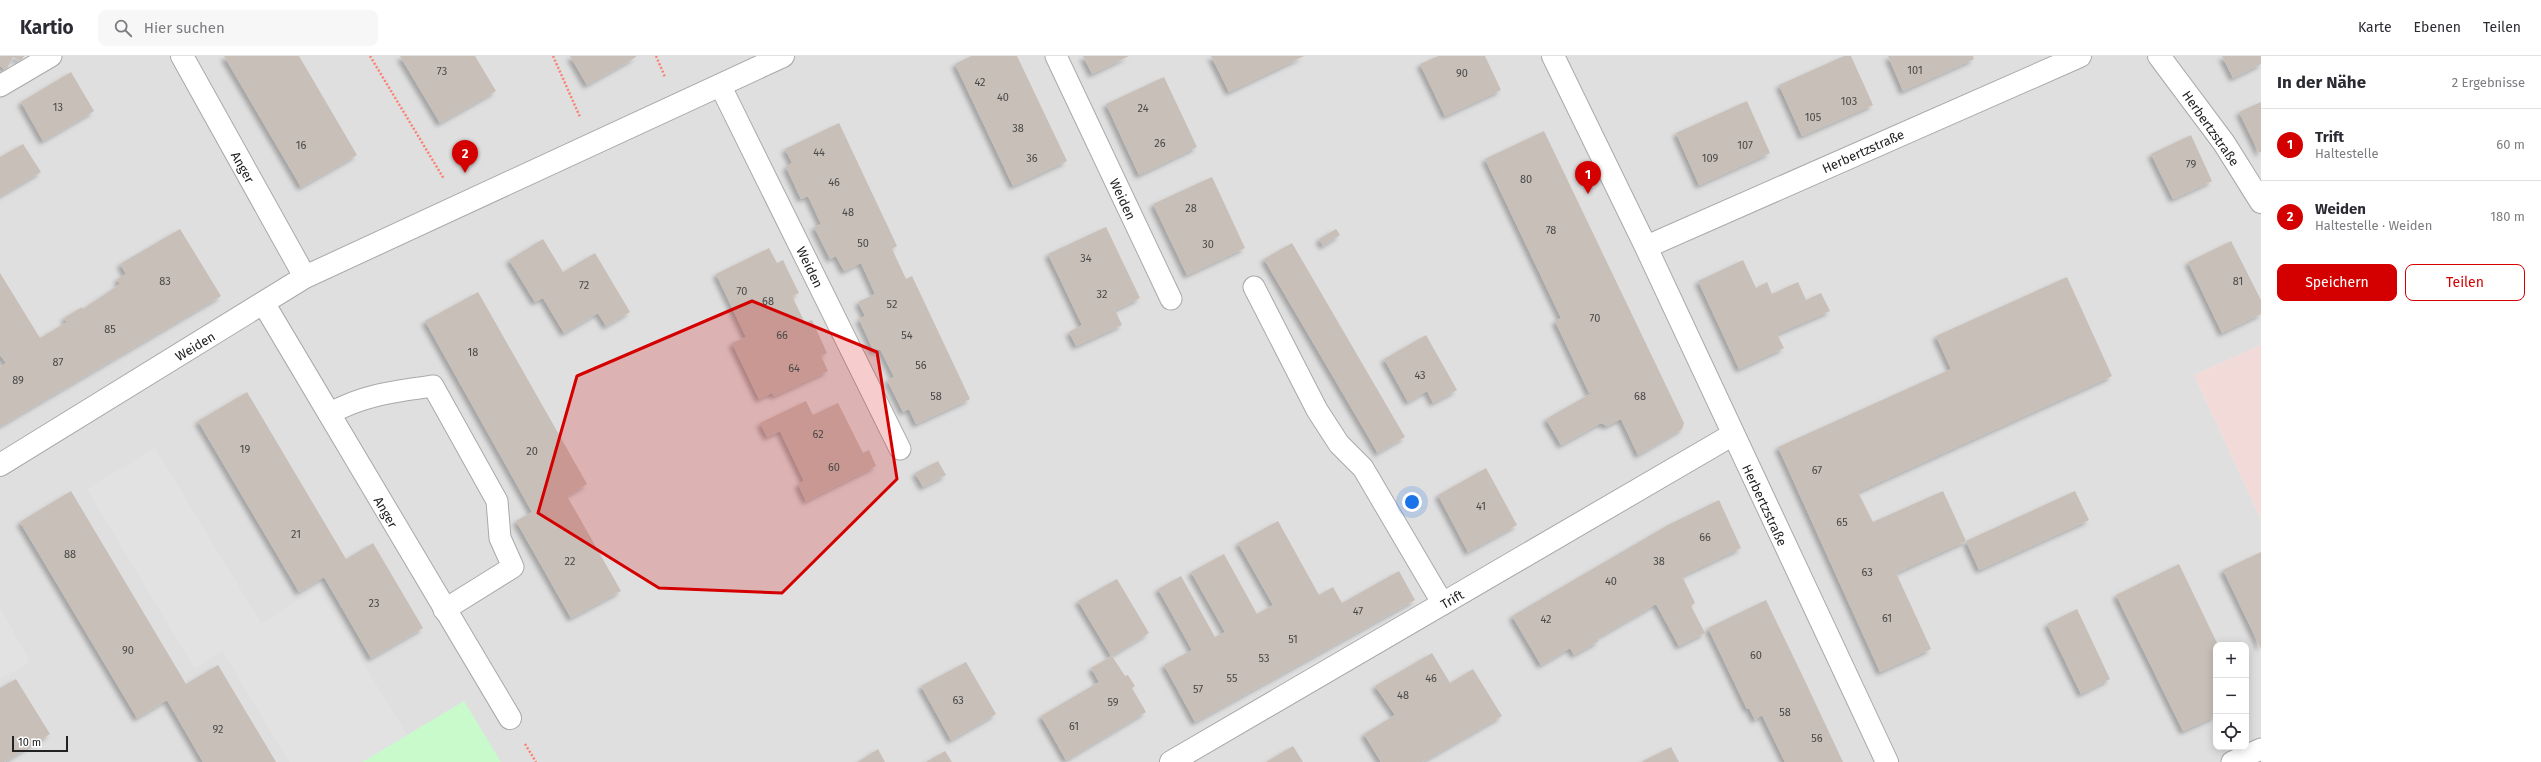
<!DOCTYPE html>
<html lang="de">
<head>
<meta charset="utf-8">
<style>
	body { margin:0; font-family:"Fira Sans",sans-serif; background:#f7f7f7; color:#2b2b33 }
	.controls { position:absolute; right:12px; bottom:12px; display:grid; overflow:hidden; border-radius:8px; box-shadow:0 2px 10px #0003 }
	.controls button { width:36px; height:36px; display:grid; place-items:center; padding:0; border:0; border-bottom:1px solid #e1e1e2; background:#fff; color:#2b2b33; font:20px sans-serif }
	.scale { position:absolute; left:12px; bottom:10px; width:56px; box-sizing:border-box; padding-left:4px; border:2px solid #222; border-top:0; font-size:11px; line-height:14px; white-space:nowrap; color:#222; -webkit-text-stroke:3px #fff; paint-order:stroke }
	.you { position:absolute; left:1412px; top:446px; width:14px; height:14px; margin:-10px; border:3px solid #fff; border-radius:50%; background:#1a73e8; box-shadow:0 0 0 6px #1a73e833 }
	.badge { display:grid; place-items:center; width:26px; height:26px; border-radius:50%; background:#d40000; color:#fff; font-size:13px; font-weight:700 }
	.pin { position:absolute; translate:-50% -33px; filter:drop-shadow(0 1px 2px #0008) }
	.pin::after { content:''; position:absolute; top:21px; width:14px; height:12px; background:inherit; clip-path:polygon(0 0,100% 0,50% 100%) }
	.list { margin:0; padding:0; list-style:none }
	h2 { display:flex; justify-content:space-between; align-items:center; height:52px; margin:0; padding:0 16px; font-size:17px }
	h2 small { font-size:13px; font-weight:400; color:#7c7c81 }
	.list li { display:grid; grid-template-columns:26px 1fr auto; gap:12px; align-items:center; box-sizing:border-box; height:72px; padding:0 16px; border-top:1px solid #e1e1e2 }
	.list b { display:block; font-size:15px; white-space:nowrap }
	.list p { margin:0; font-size:13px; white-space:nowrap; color:#7c7c81 }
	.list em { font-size:13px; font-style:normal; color:#7c7c81 }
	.actions { display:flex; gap:8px; padding:12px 16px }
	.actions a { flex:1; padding:9px 0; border:1px solid #d40000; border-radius:8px; text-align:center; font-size:14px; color:#d40000 }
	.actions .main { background:#d40000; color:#fff }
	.icon { flex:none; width:22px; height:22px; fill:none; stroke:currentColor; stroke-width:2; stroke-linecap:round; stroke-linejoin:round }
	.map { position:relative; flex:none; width:2261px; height:706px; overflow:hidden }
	header { display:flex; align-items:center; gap:24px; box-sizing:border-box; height:56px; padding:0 20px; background:#fff; border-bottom:1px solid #e1e1e2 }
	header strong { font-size:19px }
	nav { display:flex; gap:22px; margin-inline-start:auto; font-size:14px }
	.search { width:280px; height:36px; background:#f7f7f7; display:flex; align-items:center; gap:10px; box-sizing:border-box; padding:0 14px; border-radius:8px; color:#7c7c81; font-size:15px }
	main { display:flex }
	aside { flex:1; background:#fff }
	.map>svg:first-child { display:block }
</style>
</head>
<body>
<header>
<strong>Kartio</strong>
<div class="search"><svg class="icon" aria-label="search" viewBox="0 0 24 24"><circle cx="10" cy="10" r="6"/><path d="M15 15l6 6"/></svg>Hier suchen</div>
<nav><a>Karte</a><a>Ebenen</a><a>Teilen</a></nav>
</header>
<main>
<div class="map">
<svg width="2261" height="706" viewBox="0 0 2261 706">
	<defs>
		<filter id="shadow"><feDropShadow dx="-3.5" dy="3.5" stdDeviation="2" flood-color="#0004"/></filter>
	</defs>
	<rect width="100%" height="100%" fill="#f2efe9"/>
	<!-- residential -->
	<path fill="#e0dfdf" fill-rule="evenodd" d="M0,0H2261V289L2194,319L2261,463V706H0ZM2216,589H2246V691H2216Z"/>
	<!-- commercial -->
	<path fill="#f2dad9" d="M2261,289V463L2194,319Z"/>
	<!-- park -->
	<path fill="#c8facc" d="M464,645L501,706H362Z"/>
	<!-- parking -->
	<path fill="#e2e2e2" d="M155,392L261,567L318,533L407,679L362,706H289L222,595L194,612L87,433Z
		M0,552L30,606L0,623Z"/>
	<!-- building -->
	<path fill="#c7bfb8" filter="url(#shadow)" d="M0,0H24L21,5L13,1L6,14L0,10Z
		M224,0H299L357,99L301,131Z
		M400,0H475L496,35L440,67Z
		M570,0H636V1L587,29Z
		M971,0H1017L1067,105L1013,130L955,8Z
		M1083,0H1129L1092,18Z
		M1211,0H1304L1229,36Z
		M1438,0H1485L1501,34L1445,60L1420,8Z
		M1844,0H1851L1873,49L1802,80L1779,29Z
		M1888,0H1973L1974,3L1903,35Z
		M2222,0H2261V8L2233,22Z
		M71,16L94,55L43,85L21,46Z
		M1164,21L1197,91L1139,119L1106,48Z
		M1747,45L1770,97L1699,129L1676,77Z
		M2261,46V96L2259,97L2239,56Z
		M839,67L897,190L892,193L906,223L912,220L970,343L916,368L909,353L903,356L887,324L894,321L880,293L874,296L859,263L865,260L858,246L875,238L861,207L844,215L836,200L830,203L814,171L821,168L808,140L801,143L786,111L792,107L785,93Z
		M1544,75L1684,367L1682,373L1638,399L1621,363L1607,370L1601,367L1561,389L1546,363L1602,331L1589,337L1555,265L1561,262L1485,103Z
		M2191,79L2212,125L2173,143L2151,98Z
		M23,88L41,116L0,140V101Z
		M1212,121L1245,192L1187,219L1153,148Z
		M1106,171L1140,242L1115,254L1122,269L1076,290L1069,276L1082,269L1048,198Z
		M180,173L221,240L0,370V311L6,307L0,299V217L40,282L67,266L64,262L82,251L83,253L120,228L117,223L126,218L120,208Z
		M1336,173L1340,179L1323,190L1319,183Z
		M543,183L563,216L595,197L630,256L606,270L598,257L564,277L543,242L535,246L509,204Z
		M2231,185L2261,244V258L2222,277L2188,206Z
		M1292,187L1405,381L1379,396V399L1264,203Z
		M769,192L777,207L783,204L791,221L799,237L792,240L805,267L812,264L827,297L821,300L828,315L774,340L772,337L759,343L732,287L746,281L716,218Z
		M1743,204L1756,232L1767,226L1772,238L1798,226L1806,244L1821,237L1830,255L1777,278L1784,292L1739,313L1698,225Z
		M2067,221L2112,320L1858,436L1873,466L1943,435L1966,485L1896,517L1931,593L1880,616L1778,391L1951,313L1936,280Z
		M478,236L587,428L567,440L621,535L571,562L516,465L532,456L425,265Z
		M1426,279L1457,334L1433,347L1427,335L1408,346L1384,303Z
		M247,336L346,503L373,487L423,572L371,602L324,521L299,536L198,365Z
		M806,345L813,359L838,347L863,397L869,394L876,410L806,445L798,428L804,425L780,375L767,381L760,367Z
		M938,405L946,419L923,431L915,417Z
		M1486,412L1517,469L1468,496L1438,439Z
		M71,435L186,628L218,609L276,706H203L167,644L137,662L20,466Z
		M2075,435L2089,464L1979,514L1966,485Z
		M1719,444L1741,492L1682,520L1695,547L1691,550L1705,577L1679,590L1656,548L1597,582L1599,585L1574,599L1570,592L1541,609L1512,560L1668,469Z
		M1278,465L1319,539L1333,531L1342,547L1399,515L1415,544L1195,666L1164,609L1192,594L1158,533L1181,520L1215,581L1225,576L1191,516L1224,498L1257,558L1273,549L1238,487Z
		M2261,496V593L2223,514Z
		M2179,508L2218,589H2216V660L2183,675L2116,539Z
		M1117,523L1149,577L1111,600L1078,545Z
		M1766,544L1805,625L1843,706H1785L1762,659L1755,664L1749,652L1747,653L1708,572Z
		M2077,553L2110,623L2081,638L2047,568Z
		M1432,597L1450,627L1473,613L1502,660L1422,706H1381L1364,678L1395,659L1375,630Z
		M1112,600L1125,620L1128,619L1135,630L1132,632L1146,656L1066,704L1041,660L1099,626L1091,612Z
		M966,606L996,658L951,684L921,630Z
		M16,623L50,678L4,706H0V632Z
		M1293,690L1303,706H1266Z
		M1671,691L1679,706H1643V705Z
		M878,693L885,706H857L861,704Z
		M945,695L952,706H926Z"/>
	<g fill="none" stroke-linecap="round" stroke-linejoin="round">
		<!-- lane casing -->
		<g stroke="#a9a9a9" stroke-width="23">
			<path id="lane" d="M1056,0L1171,243
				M720,29L900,393
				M0,30L51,0
				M1254,231L1317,354L1339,388L1363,412L1443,548
				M329,358C362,339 396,335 433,330L497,445L500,482L513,511L444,554
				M2232,706L2261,693"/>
		</g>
		<!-- street casing -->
		<g stroke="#a9a9a9" stroke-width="24">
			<path id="street" d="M182,0L305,221
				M1553,0L1646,191L1887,706
				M2159,0L2224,87L2261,146
				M1646,191L2080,0
				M264,248L510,662
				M0,409L305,221L783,0
				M1171,706L1732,379"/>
		</g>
		<!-- path -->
		<path stroke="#fa8072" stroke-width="2.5" stroke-dasharray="2 2" stroke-linecap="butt" d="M370,0L444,123
			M553,0L580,61
			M656,0L665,21
			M525,688L536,706"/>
		<!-- lane -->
		<use href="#lane" stroke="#fff" stroke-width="21"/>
		<!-- street -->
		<use href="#street" stroke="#fff" stroke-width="22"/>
	</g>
	<!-- marked area -->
	<path fill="#d40000" fill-opacity="0.2" stroke="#d40000" stroke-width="3" stroke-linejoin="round" d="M752,245L877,296L897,423L782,537L659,532L538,457L577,320Z"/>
	<g text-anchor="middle" stroke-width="3.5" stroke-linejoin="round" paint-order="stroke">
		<!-- number labels -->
		<g font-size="11" fill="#4b4948">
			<text x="1915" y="18">101</text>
			<text x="442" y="19">73</text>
			<text x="1462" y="21">90</text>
			<text x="980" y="30">42</text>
			<text x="1003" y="45">40</text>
			<text x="1849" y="49">103</text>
			<text x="58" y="55">13</text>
			<text x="1143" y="56">24</text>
			<text x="1813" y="65">105</text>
			<text x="1018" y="76">38</text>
			<text x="1160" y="91">26</text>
			<text x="301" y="93">16</text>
			<text x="1745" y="93">107</text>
			<text x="819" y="100">44</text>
			<text x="1032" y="106">36</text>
			<text x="1710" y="106">109</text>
			<text x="2191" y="112">79</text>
			<text x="1526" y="127">80</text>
			<text x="834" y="130">46</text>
			<text x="1191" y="156">28</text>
			<text x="848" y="160">48</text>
			<text x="1551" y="178">78</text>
			<text x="863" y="191">50</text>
			<text x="1208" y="192">30</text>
			<text x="1086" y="206">34</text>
			<text x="165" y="229">83</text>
			<text x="2238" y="229">81</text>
			<text x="584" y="233">72</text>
			<text x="742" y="239">70</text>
			<text x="1102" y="242">32</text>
			<text x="768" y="249">68</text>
			<text x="892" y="252">52</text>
			<text x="1595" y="266">70</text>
			<text x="110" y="277">85</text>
			<text x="782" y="283">66</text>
			<text x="907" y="283">54</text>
			<text x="473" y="300">18</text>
			<text x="58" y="310">87</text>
			<text x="921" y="313">56</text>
			<text x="794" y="316">64</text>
			<text x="1420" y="323">43</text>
			<text x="18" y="328">89</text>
			<text x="936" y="344">58</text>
			<text x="1640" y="344">68</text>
			<text x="818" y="382">62</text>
			<text x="245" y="397">19</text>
			<text x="532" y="399">20</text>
			<text x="834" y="415">60</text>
			<text x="1817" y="418">67</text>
			<text x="1481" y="454">41</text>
			<text x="1842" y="470">65</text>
			<text x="296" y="482">21</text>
			<text x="1705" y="485">66</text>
			<text x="70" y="502">88</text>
			<text x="570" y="509">22</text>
			<text x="1659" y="509">38</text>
			<text x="1867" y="520">63</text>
			<text x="1611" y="529">40</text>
			<text x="374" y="551">23</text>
			<text x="1358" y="559">47</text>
			<text x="1887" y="566">61</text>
			<text x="1546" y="567">42</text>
			<text x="1293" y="587">51</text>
			<text x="128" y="598">90</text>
			<text x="1756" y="603">60</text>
			<text x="1264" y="606">53</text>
			<text x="1232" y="626">55</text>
			<text x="1431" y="626">46</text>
			<text x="1198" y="637">57</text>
			<text x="1403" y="643">48</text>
			<text x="958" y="648">63</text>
			<text x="1113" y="650">59</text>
			<text x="1785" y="660">58</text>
			<text x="1074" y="674">61</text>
			<text x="218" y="677">92</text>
			<text x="1817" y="686">56</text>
		</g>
		<!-- street labels -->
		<g font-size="13" fill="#222" stroke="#fff">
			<text transform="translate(2211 72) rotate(55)" y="5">Herbertzstraße</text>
			<text transform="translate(1863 95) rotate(-24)" y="5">Herbertzstraße</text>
			<text transform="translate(243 111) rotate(61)" y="5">Anger</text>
			<text transform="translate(1123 143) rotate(65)" y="5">Weiden</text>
			<text transform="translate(810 211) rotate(64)" y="5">Weiden</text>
			<text transform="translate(195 290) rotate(-31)" y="5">Weiden</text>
			<text transform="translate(1765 449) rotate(65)" y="5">Herbertzstraße</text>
			<text transform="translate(386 456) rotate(60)" y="5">Anger</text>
			<text transform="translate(1452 543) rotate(-30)" y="5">Trift</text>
		</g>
	</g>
</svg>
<div class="controls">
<button>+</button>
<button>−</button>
<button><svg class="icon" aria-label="locate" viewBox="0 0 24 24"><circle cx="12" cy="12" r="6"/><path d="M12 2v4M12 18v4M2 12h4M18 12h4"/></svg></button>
</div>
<div class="scale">10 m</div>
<div class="you"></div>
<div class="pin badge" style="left:1588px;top:138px">1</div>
<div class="pin badge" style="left:465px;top:117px">2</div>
</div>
<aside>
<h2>In der Nähe<small>2 Ergebnisse</small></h2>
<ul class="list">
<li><span class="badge">1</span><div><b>Trift</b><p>Haltestelle</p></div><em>60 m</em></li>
<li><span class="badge">2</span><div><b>Weiden</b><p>Haltestelle · Weiden</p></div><em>180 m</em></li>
</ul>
<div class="actions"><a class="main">Speichern</a><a>Teilen</a></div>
</aside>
</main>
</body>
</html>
